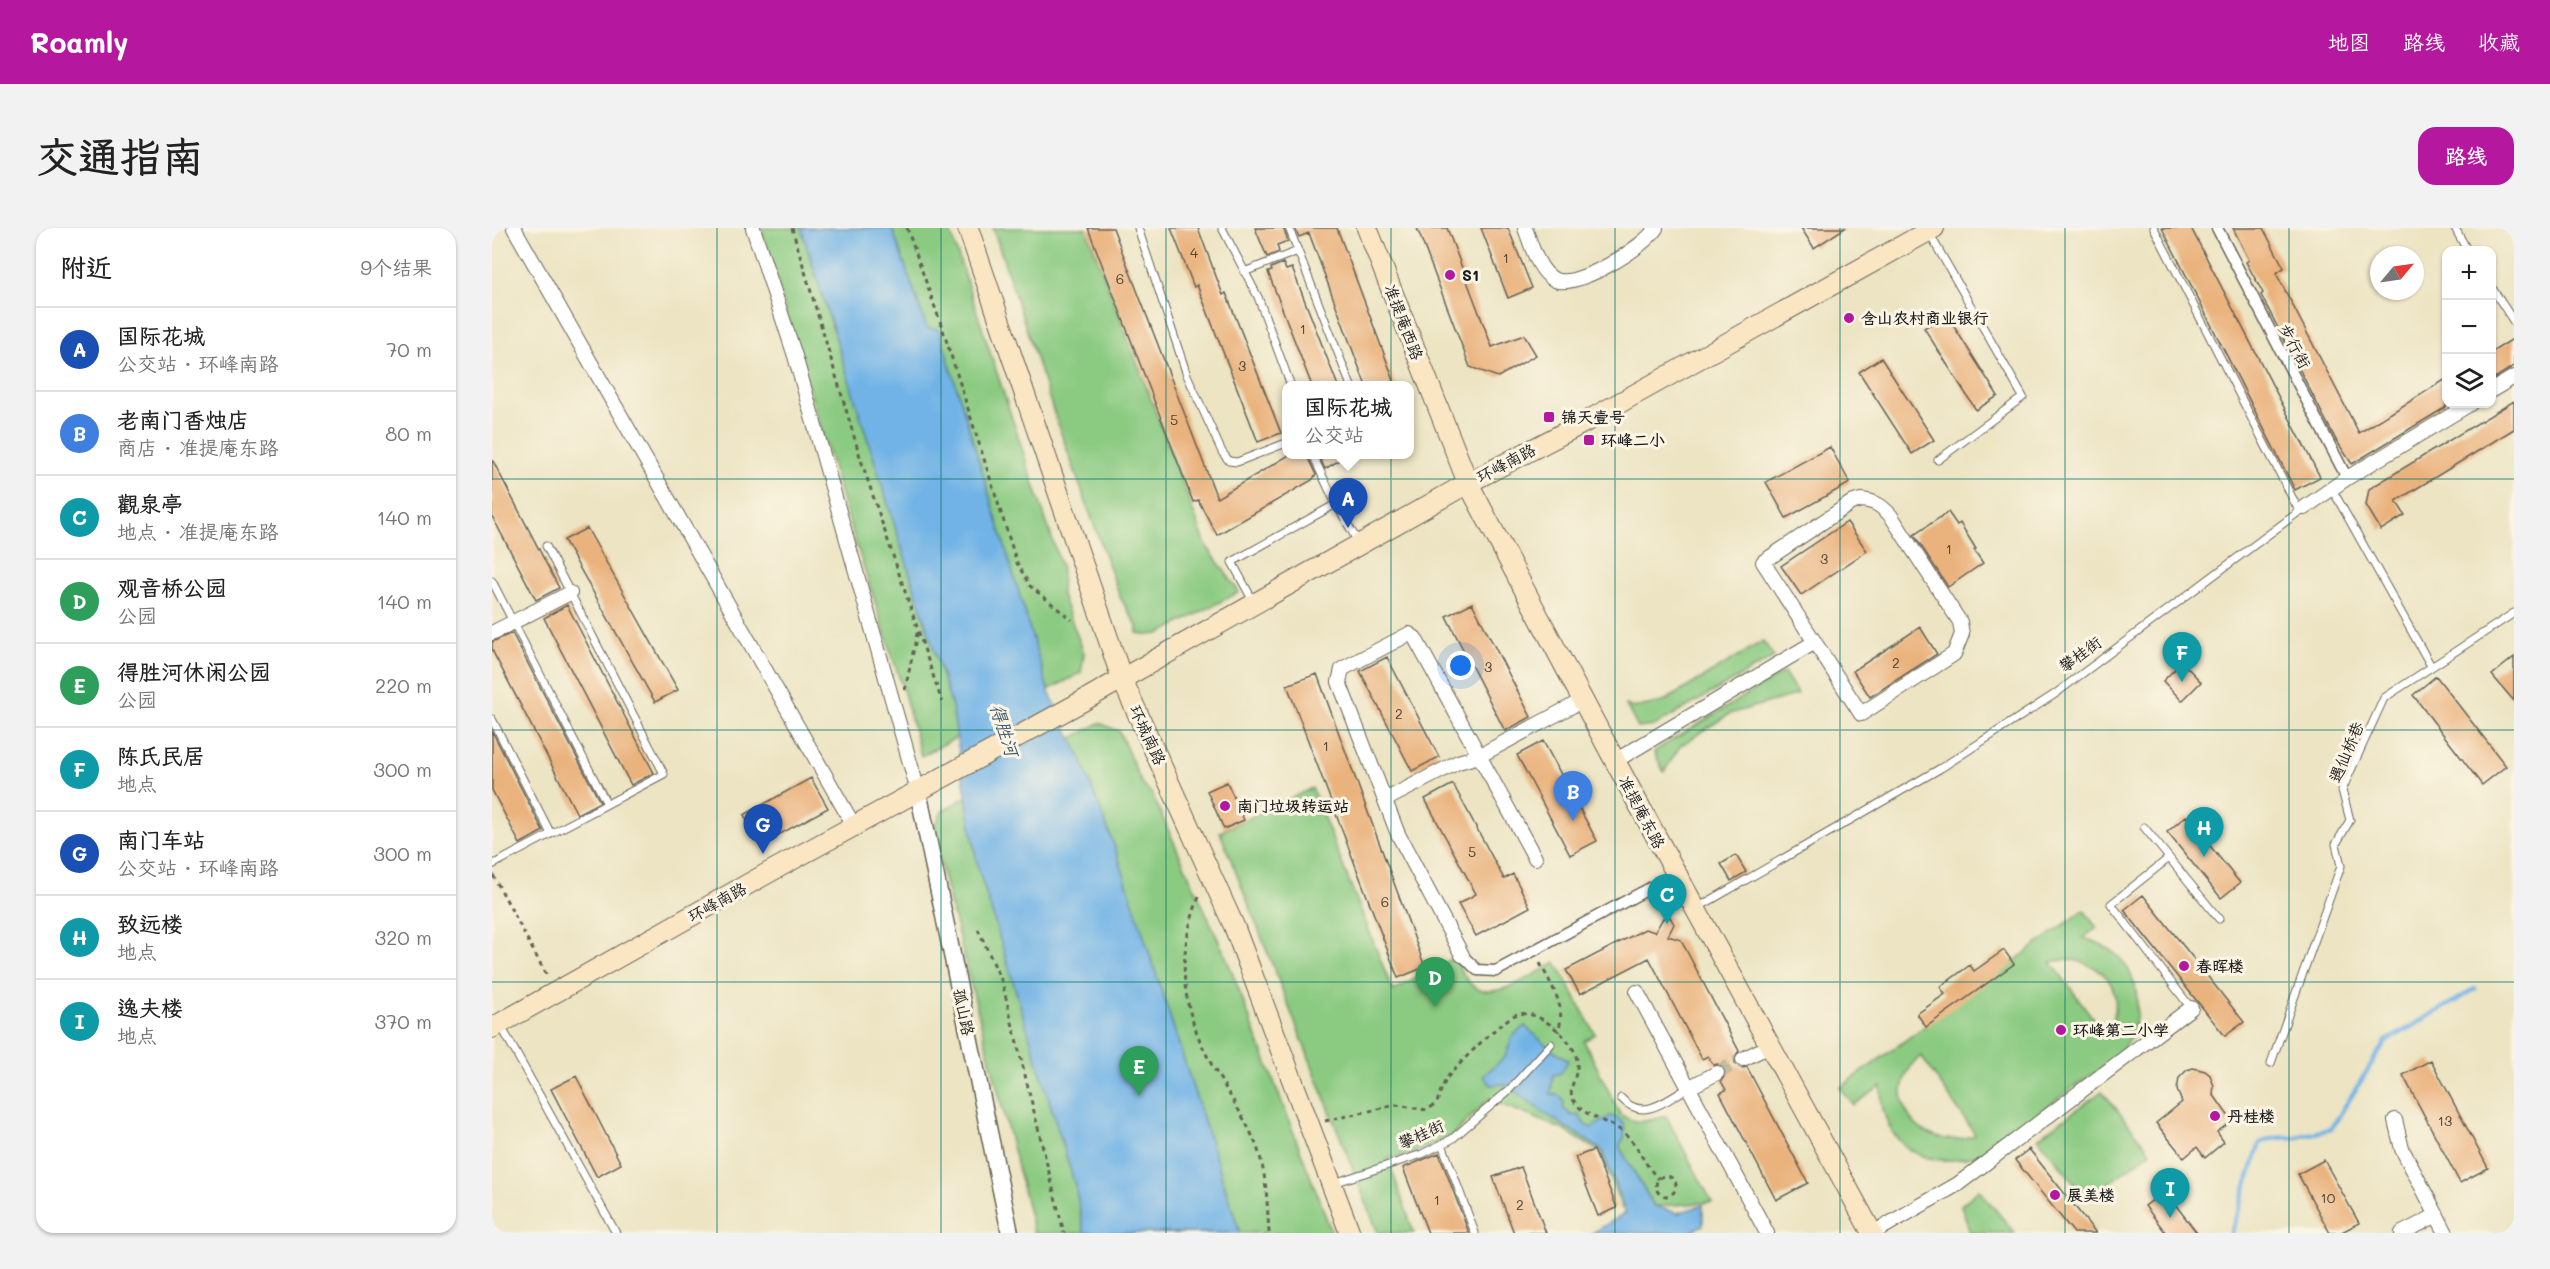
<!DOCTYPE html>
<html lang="zh">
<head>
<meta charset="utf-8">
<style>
	body { margin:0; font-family:Mali,"LXGW WenKai TC",sans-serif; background:#f2f2f2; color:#222 }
	.controls { position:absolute; right:18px; top:18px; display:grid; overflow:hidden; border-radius:12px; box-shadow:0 2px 4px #0004 }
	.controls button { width:54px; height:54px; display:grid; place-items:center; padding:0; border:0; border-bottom:2px solid #e0e0e0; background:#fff; color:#222; font:30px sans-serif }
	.compass { position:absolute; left:1878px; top:18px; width:54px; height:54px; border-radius:50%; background:#fff; box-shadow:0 2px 4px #0004; rotate:61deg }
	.you { position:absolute; left:969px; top:438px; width:21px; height:21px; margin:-15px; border:4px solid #fff; border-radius:50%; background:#1a73e8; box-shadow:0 0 0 9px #1a73e833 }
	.badge { display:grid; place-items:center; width:39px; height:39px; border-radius:50%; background:#b5179e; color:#fff; font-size:20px; font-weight:700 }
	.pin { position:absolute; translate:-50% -50px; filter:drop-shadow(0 2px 3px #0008) }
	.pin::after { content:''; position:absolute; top:32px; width:21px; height:18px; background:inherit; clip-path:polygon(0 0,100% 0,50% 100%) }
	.popup { position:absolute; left:790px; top:153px; width:132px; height:78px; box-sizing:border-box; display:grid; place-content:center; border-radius:12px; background:#fff; filter:drop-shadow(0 2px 4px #0005); font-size:20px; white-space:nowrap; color:#767676 }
	.popup b { font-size:22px; color:#222 }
	.popup::after { content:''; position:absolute; left:50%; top:100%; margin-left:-12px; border:12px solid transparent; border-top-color:#fff }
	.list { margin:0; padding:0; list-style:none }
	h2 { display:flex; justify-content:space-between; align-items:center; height:78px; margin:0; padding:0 24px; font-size:26px }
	h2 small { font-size:20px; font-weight:400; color:#767676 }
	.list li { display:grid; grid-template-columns:39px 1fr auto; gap:18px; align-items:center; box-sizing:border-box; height:84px; padding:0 24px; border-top:2px solid #e0e0e0 }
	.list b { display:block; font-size:22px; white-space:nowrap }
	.list p { margin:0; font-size:20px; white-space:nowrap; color:#767676 }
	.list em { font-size:20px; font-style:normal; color:#767676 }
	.icon { flex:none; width:33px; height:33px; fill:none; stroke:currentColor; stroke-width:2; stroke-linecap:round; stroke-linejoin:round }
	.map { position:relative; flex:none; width:2022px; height:1005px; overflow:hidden; border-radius:18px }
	header { display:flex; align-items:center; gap:36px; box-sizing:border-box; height:84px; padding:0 30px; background:#b5179e; color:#fff }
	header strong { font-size:28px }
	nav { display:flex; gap:33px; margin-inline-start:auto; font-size:21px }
	.intro { display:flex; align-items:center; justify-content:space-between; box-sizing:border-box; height:144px; padding:0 36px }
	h1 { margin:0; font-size:42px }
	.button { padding:15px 27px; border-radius:18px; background:#b5179e; color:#fff; font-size:21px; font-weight:700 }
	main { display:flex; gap:36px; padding:0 36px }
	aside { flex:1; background:#fff; border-radius:18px; box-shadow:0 2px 4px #0004 }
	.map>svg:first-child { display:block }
</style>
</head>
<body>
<header>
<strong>Roamly</strong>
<nav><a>地图</a><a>路线</a><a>收藏</a></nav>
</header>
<div class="intro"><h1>交通指南</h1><a class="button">路线</a></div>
<main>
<aside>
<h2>附近<small>9个结果</small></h2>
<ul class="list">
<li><span class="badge" style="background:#1a4fb4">A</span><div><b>国际花城</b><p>公交站 · 环峰南路</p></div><em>70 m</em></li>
<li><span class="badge" style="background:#3f7fe0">B</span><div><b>老南门香烛店</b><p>商店 · 准提庵东路</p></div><em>80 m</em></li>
<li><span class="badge" style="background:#0f9aa8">C</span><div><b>觀泉亭</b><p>地点 · 准提庵东路</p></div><em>140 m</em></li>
<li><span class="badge" style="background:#2e9e5b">D</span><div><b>观音桥公园</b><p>公园</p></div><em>140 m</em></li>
<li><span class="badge" style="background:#2e9e5b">E</span><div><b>得胜河休闲公园</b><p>公园</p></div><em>220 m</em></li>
<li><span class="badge" style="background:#0f9aa8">F</span><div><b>陈氏民居</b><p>地点</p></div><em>300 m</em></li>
<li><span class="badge" style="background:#1a4fb4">G</span><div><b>南门车站</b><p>公交站 · 环峰南路</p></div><em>300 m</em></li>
<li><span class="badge" style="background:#0f9aa8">H</span><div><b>致远楼</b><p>地点</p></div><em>320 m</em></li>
<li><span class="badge" style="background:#0f9aa8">I</span><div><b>逸夫楼</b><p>地点</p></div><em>370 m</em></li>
</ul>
</aside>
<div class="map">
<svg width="2022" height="1005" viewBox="0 0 2022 1005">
	<rect width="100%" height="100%" fill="#fcf5e5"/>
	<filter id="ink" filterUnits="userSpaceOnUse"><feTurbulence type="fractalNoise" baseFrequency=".0167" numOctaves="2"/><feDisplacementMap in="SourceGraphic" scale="12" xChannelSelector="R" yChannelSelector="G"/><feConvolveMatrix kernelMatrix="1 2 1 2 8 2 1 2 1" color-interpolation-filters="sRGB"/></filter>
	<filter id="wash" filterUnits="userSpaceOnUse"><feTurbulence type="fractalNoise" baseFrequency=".008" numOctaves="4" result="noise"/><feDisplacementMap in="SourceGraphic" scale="24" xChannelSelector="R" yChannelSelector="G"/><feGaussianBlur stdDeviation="1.35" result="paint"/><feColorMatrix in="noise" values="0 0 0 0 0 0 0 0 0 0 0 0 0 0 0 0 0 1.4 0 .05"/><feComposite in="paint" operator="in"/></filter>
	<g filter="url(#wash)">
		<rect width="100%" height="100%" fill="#ece4c2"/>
		<!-- green -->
		<path fill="#8aca81" stroke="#53734e" stroke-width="1.5" fill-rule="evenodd" d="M269,0H457L570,341L569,365L592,425L589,445L429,528L412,465L350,271Z
			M501,0H594L714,317L747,364L667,406L655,407L645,405V398L628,369L564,191Z
			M1271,413L1282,429L1162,498L1146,500L1134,477L1141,480L1171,474Z
			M1292,444L1306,466L1237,486L1188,518L1172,544L1162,524L1169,519Z
			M607,495L627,503L650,556L660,566L735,731L840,1005H542L440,603L451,582Z
			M820,560L901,763L961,730C967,738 973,752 981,758C1002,775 1044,745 1064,734L1103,806L1092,813L1128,886C1144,898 1156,893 1174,888L1220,974L1130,981L1108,924L1072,902L997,871L961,907L919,926L896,931L922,1005H886L728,604Z
			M1592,682L1605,700L1591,710C1612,715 1632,728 1640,749C1648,771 1647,794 1635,815C1624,833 1603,844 1586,856C1556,878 1526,900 1496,922C1442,949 1387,921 1389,858L1361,877L1348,860ZM1576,731C1621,738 1634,768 1615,809L1559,734ZM1429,828L1483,906V907C1429,928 1383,868 1429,828Z
			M1610,863L1659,924L1595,971L1546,910Z
			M1487,962L1523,1005H1478L1469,977Z"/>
		<!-- water -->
		<path fill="#71b3e6" stroke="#466881" stroke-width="1.5" d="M309,0H400L435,100L447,101L557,464L589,531L625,625L748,1005H592L583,957L485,636L460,479Z
			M1033,798L1060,822L1076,832L1069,845L1061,847L1059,866L1068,868L1072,874L1071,880L1080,888L1087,887L1093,897L1100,900L1118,888L1126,890L1133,898L1132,910L1127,918L1162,978L1186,985L1211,977V997L1196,1005H1100L1134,985L1110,922L1052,885L1014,856L999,857L991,848L1013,829L1021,808Z"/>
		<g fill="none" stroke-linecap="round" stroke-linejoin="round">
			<!-- stream -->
			<path stroke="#71b3e6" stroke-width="4.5" d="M1739,1005L1768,915L1782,910L1805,909L1839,901L1893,814L1983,761"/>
		</g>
		<g id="blocks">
			<!-- building -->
			<path fill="#eab27d" d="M596,0H621L725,270L799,226H814L824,247L820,252L725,307L706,272L701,274Z
				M679,0H706L731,67L734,65L789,205L766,214L705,57L702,59Z
				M763,0H791L796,13L785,17L787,24L775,29Z
				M803,0H845L904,158H874L817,5L807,9Z
				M925,0H955L1000,119L1032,107L1044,127L1006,149L978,139Z
				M989,0H1016L1040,60L1016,70Z
				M1309,0H1353L1322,20Z
				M1670,0H1699L1828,249L1803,262Z
				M1741,0H1771L1792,40L1784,45L1867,205L1954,151V179L1860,236L1844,212L1769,67L1771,65L1754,34L1757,32Z
				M791,35L794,42L800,40L846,158H820L776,44L780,43L779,40Z
				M1454,86L1506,168L1484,182L1432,100Z
				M2022,110V138L2000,152V124Z
				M1389,130L1442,212L1420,226L1367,144Z
				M2022,173V201L1904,273L1913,287L1889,302L1874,277L1877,261Z
				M1338,219L1358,255L1294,290L1274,254Z
				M826,226H858L833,241Z
				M0,231L67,360L44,372L0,288Z
				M1456,284L1465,297L1468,295L1484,321L1482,322L1491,335L1456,359L1422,307Z
				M1355,294L1375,323L1309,367L1289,338Z
				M95,300L186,462L163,474L72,312Z
				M980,375L1039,489L1013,503L954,388Z
				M75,377L162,545L139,557L52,390Z
				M1428,399L1445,426L1378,469L1361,443Z
				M20,405L108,574L85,586L0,422V414Z
				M895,429L947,529L920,543L868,443Z
				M2022,429V473L2000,447Z
				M1690,434L1709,454L1690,473L1671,453Z
				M825,446L933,739L906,750L795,457Z
				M1944,448L2014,538L1990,557L1921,467Z
				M0,503L51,603L28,616L0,562Z
				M1051,513L1105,613L1078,627L1025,527Z
				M319,550L336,580L268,617L252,587Z
				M735,554L752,592L732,601L715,563Z
				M961,556L1012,651L1021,646L1038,679L984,708L966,676L984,666L933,571Z
				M1694,588L1748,655L1729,670L1675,604Z
				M1244,627L1254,644L1239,653L1229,636Z
				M1651,667L1752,794L1733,808L1632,682Z
				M1178,689L1182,696L1176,708L1189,712L1247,823L1242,830L1243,836L1250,840L1255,839L1316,955L1284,972L1228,865L1234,862L1229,853L1234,846L1233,840L1226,836L1221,837L1216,828L1210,831L1157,730L1088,766L1074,742L1153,701L1163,704L1171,690Z
				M1512,722L1522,736L1434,799L1425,786L1453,766L1448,759L1478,737L1482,743Z
				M1939,832L1996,940L1968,955L1911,847Z
				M1701,840L1713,843L1718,847L1722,858L1721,866L1740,893L1725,904L1732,914L1713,930L1705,919L1692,930L1664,895L1690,874L1685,862L1687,850L1695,842Z
				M84,848L129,936L105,949L59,861Z
				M1537,921L1604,1005H1582L1523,932Z
				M1102,922L1125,980L1106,988L1083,929Z
				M947,925L977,1005H936L911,940Z
				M1832,932L1867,995L1848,1005H1838L1806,946Z
				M1029,939L1054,1005H1022L1001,949Z
				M1673,963L1705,1005H1674L1653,978Z"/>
		</g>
	</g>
	<g filter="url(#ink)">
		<use href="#blocks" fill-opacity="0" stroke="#656256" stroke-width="1.5"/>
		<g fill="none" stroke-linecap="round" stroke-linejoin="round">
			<!-- minor-tunnel -->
			<path stroke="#c2bca1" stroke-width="14" stroke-dasharray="14 7" stroke-linecap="butt" d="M1225,845L1251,831"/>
			<!-- service casing -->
			<g stroke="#656256" stroke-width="9">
				<path id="service" d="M646,0L695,147L730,224L737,233L745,234L794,215
					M730,0L766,69L799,158
					M797,0L859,158
					M1662,0L1807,283
					M1963,0L1975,22
					M1437,5L1531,169L1446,232
					M752,44L806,23
					M2000,60L2022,94
					M820,226L844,276
					M1840,261L1939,438
					M0,353L115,576
					M761,373L740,334L844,276L866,314
					M0,491L59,606
					M1652,599L1727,691
					M1677,630L1619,676L1699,780
					M0,637L172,546L54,318
					M1205,680L1449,540L1563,466L1812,280
					M9,798L124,1005
					M1779,835L1849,638L1844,616L1858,592L1850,562L1892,470L2022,385
					M1129,870C1151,894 1173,873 1196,860
					M950,916L983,1005
					M842,955L930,926L960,911L1017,862L1059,816"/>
			</g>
			<!-- pedestrian casing -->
			<g stroke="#656256" stroke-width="13">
				<path id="pedestrian" d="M1725,0L1855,250
					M970,727L985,742L1004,743L1184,646"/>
			</g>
			<!-- minor casing -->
			<g stroke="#656256" stroke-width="16">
				<path id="minor" d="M22,0L362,598
					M261,0L303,128L426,563
					M1033,0C1039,16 1046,44 1063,52C1085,61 1153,19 1164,0
					M2000,162L2022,149
					M1369,272C1383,273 1390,278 1399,288L1468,394L1470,406L1462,426L1369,486L1271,334L1359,275Z
					M1812,280L1855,250L1978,176
					M0,405L78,365
					M1123,533L1323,414
					M893,572L966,534L987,528L1091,472
					M970,727L906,606L847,454L850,441L917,406L923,410L1043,630
					M1145,764L1275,1005
					M1251,831L1277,818
					M1196,860L1225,845
					M1903,892L1910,921L1954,1005
					M1381,1005L1466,956L1699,780
					M1910,1005L1945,987"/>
			</g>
			<!-- tertiary casing -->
			<g stroke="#656256" stroke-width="19">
				<path id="tertiary" d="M426,563L518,1005"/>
			</g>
			<!-- secondary casing -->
			<g stroke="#656256" stroke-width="22">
				<path id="secondary" d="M476,0L630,451L742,698L858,1005
					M875,0L976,255L1123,533L1380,1005
					M0,800L274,646L589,474L976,255L1095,193L1442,0"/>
			</g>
			<!-- path -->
			<path stroke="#656256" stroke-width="3" stroke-dasharray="4.5 4.5" stroke-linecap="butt" d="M300,0L369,232L450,474
				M415,0L451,102L525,335L538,358L580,392
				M413,462L426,401
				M1,647L56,750
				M707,669C683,730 689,782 721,839C736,865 754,891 765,919C775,947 775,976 777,1005
				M486,701L510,754L572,1005
				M1048,735C1059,757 1075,778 1066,804
				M833,893L904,877L935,882L945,875C948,864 951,855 958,846C968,835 1013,788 1026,786C1046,782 1072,805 1081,821C1094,844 1072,858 1082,873C1092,889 1117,893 1131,904C1147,917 1152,938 1167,951
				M1164 958a10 10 0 1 1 20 0a10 10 0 1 1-20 0Z"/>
			<!-- service -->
			<use href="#service" stroke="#fff" stroke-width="7"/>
			<!-- pedestrian -->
			<use href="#pedestrian" stroke="#fff" stroke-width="10"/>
			<!-- minor -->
			<use href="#minor" stroke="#fff" stroke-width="14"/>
			<!-- tertiary -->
			<use href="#tertiary" stroke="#fff" stroke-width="16"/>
			<!-- secondary -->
			<use href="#secondary" stroke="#fbe6c4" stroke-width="20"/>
		</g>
	</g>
	<!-- grid -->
	<path fill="none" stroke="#0f766e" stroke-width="1.5" stroke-opacity="0.55" d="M225,0V1005M449,0V1005M674,0V1005M899,0V1005M1123,0V1005M1348,0V1005M1573,0V1005M1797,0V1005M0,251H2022M0,502H2022M0,754H2022"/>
	<!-- markers -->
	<g fill="#b5179e" stroke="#fcf5e5" stroke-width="2">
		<circle cx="958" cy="47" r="6"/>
		<circle cx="1357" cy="90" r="6"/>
		<rect x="1051" y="183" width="12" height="12" rx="3"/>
		<rect x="1091" y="206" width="12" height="12" rx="3"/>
		<circle cx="733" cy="578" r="6"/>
		<circle cx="1692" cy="738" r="6"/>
		<circle cx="1569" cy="802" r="6"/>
		<circle cx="1723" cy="888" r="6"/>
		<circle cx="1563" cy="967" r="6"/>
	</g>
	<g text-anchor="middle" stroke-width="6" stroke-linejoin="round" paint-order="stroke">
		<!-- number labels -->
		<g font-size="14" fill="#504234">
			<text x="702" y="30">4</text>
			<text x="1014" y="35">1</text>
			<text x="628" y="56">6</text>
			<text x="811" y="106">1</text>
			<text x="750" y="143">3</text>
			<text x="682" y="197">5</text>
			<text x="1457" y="326">1</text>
			<text x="1332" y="336">3</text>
			<text x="1404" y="440">2</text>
			<text x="996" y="444">3</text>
			<text x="907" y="491">2</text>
			<text x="834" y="523">1</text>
			<text x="980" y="629">5</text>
			<text x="893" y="679">6</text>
			<text x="1953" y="898">13</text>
			<text x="1836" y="975">10</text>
			<text x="945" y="977">1</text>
			<text x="1028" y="982">2</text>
		</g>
		<!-- poi labels -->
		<g font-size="16" font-weight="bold" fill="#1c1c1c" stroke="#fcf5e5" text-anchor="start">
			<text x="970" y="53">S1</text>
			<text x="1369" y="96">含山农村商业银行</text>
			<text x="1069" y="195">锦天壹号</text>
			<text x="1109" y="218">环峰二小</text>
			<text x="745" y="584">南门垃圾转运站</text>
			<text x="1704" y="744">春晖楼</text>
			<text x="1581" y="808">环峰第二小学</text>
			<text x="1735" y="894">丹桂楼</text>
			<text x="1575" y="973">展美楼</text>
		</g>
		<!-- street labels -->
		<g font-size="16" fill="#1c1c1c" stroke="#fcf5e5">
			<text transform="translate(912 94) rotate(69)" y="6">准提庵西路</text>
			<text transform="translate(1803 118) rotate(62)" y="6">步行街</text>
			<text transform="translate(1014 235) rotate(-28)" y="6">环峰南路</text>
			<text transform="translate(1588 426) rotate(-36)" y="6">攀桂街</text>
			<text transform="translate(656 507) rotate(65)" y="6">环城南路</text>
			<text transform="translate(1854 524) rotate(-67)" y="6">遇仙桥巷</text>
			<text transform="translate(1150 584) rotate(62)" y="6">准提庵东路</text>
			<text transform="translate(225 674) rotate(-29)" y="6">环峰南路</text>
			<text transform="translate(472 784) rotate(78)" y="6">孤山路</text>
			<text transform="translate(929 906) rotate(-24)" y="6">攀桂街</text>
		</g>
		<!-- water labels -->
		<g font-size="18" font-style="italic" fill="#3e586d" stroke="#fcf5e5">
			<text transform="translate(512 502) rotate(72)" y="6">得胜河</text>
		</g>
	</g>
</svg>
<div class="controls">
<button>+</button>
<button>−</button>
<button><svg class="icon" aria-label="layers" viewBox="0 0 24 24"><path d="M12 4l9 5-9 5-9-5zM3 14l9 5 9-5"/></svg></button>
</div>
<svg class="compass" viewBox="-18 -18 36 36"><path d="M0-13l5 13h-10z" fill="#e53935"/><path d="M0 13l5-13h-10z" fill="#767676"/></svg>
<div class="you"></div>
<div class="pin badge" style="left:856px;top:300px;background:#1a4fb4">A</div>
<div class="popup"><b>国际花城</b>公交站</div>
<div class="pin badge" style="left:1081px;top:593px;background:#3f7fe0">B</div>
<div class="pin badge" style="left:1175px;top:696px;background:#0f9aa8">C</div>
<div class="pin badge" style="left:943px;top:779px;background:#2e9e5b">D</div>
<div class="pin badge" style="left:647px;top:868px;background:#2e9e5b">E</div>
<div class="pin badge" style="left:1690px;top:454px;background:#0f9aa8">F</div>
<div class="pin badge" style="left:271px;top:626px;background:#1a4fb4">G</div>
<div class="pin badge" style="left:1712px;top:629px;background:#0f9aa8">H</div>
<div class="pin badge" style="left:1678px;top:990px;background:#0f9aa8">I</div>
</div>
</main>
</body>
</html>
